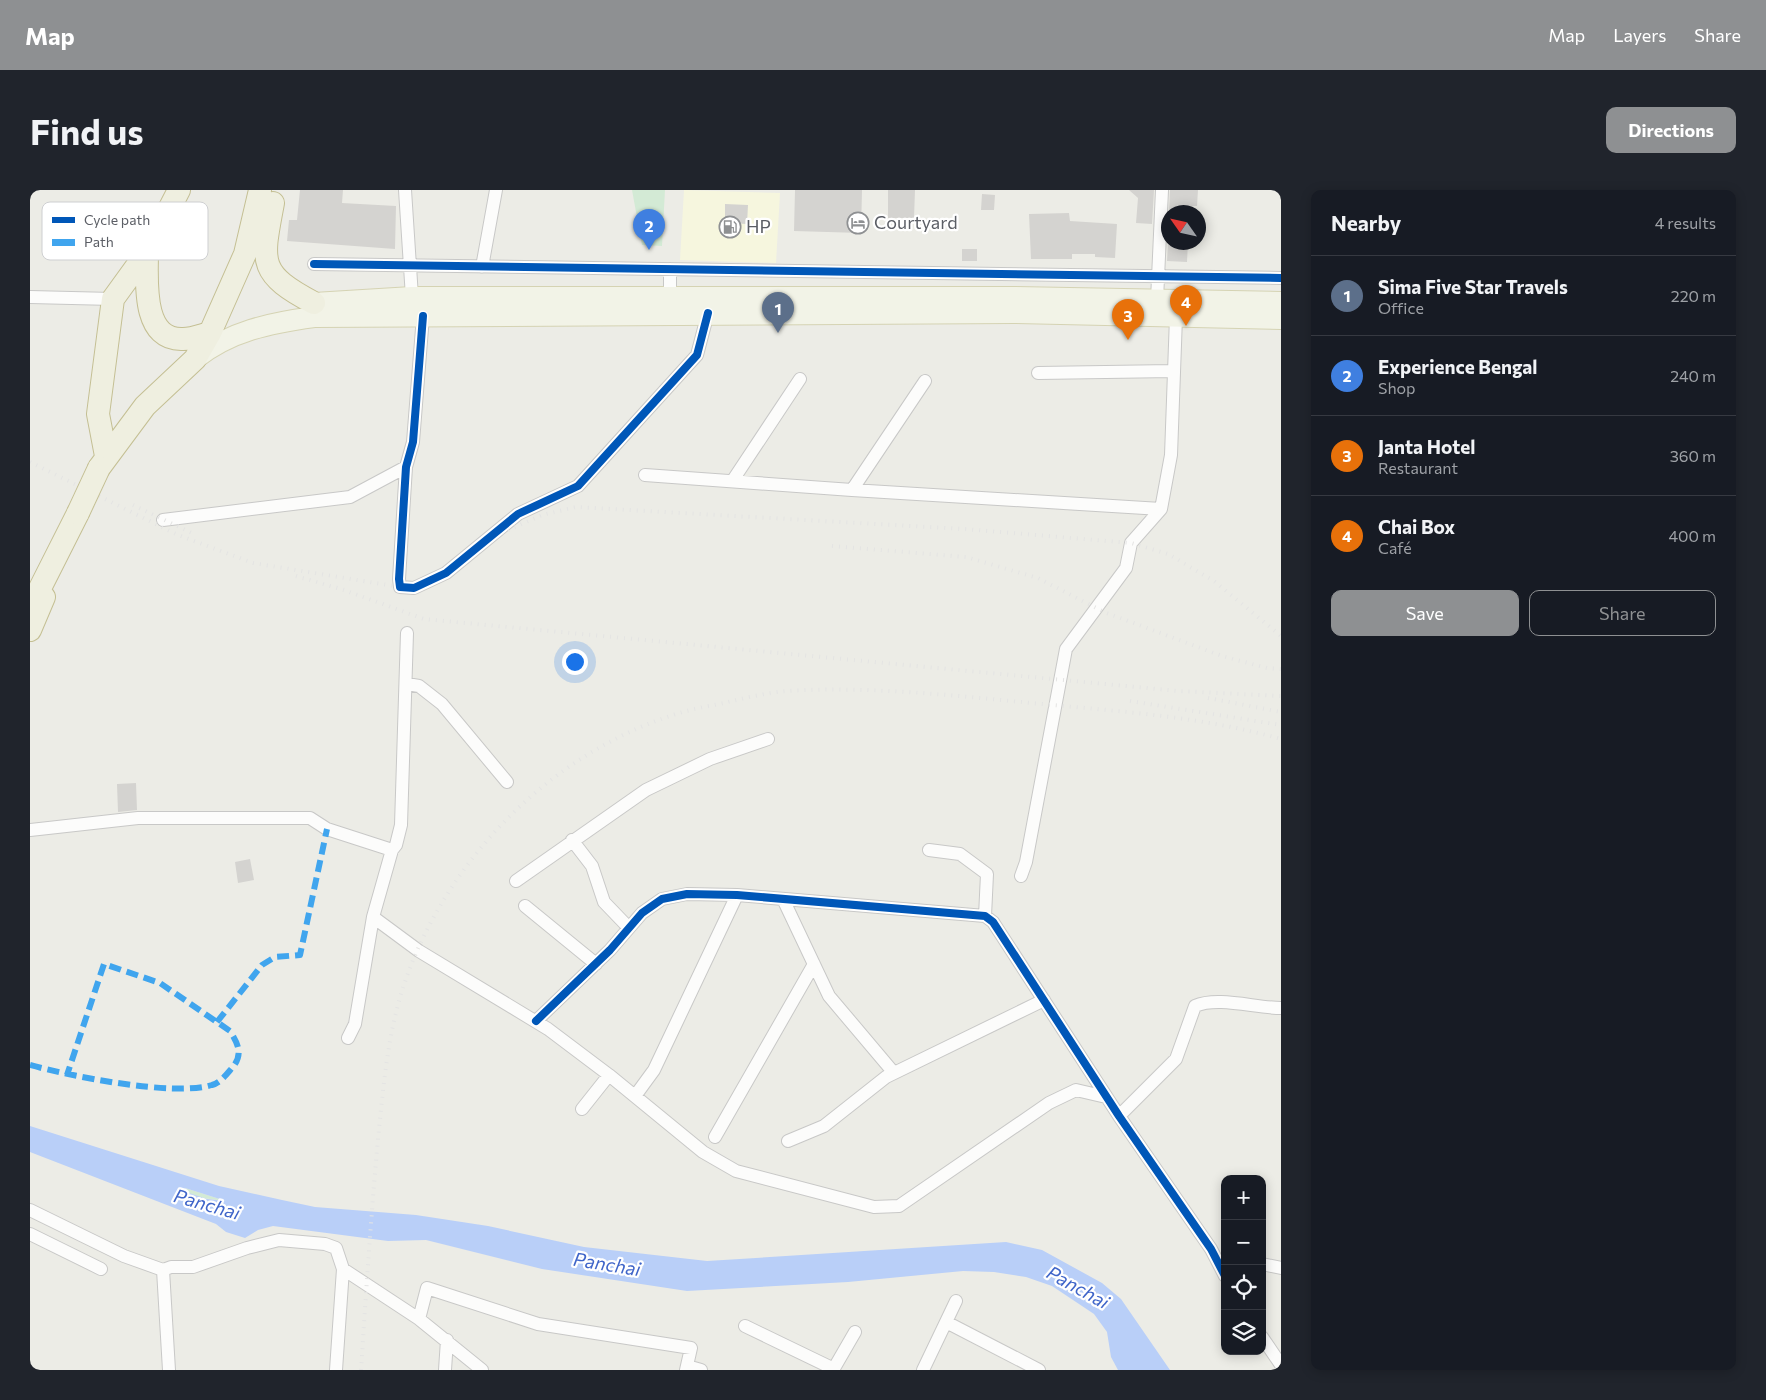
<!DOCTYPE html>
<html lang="en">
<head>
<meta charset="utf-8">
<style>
	body { margin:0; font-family:Commissioner,sans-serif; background:#20242c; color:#f1f3f6 }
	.controls { position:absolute; right:15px; bottom:15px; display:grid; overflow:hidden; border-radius:10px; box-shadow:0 2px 12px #0003 }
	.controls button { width:45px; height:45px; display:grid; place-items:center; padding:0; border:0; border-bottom:1px solid #363941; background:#171b24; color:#f1f3f6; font:25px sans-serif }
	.compass { position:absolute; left:1131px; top:15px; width:45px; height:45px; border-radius:50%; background:#171b24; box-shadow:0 2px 12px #0003; rotate:304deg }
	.you { position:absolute; left:544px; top:471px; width:18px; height:18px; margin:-12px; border:4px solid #fff; border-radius:50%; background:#1a73e8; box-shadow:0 0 0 8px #1a73e833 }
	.badge { display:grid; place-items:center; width:32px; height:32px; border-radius:50%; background:#8e9092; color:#fff; font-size:16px; font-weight:700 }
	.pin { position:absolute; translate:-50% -41px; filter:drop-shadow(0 1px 2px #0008) }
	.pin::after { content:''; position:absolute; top:26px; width:18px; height:15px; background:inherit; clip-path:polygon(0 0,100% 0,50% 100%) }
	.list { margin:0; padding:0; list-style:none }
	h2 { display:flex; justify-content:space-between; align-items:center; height:65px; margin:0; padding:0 20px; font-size:21px }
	h2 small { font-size:16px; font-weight:400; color:#9ea1a6 }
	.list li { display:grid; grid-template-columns:32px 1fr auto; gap:15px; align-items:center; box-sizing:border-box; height:80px; padding:0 20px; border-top:1px solid #363941 }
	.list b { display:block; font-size:19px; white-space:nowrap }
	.list p { margin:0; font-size:16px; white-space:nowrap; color:#9ea1a6 }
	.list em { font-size:16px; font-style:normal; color:#9ea1a6 }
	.actions { display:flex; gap:10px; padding:15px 20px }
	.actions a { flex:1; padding:11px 0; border:1px solid #8e9092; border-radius:10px; text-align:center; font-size:18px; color:#8e9092 }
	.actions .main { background:#8e9092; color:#fff }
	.icon { flex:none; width:28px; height:28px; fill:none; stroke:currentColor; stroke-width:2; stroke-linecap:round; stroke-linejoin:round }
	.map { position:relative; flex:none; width:1251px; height:1180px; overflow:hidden; border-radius:10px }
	header { display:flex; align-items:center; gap:30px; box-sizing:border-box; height:70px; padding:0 25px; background:#8e9092; color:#fff }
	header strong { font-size:24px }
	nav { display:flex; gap:28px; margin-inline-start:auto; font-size:18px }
	.intro { display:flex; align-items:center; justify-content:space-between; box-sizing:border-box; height:120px; padding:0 30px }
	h1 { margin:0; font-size:35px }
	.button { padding:12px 22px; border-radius:10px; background:#8e9092; color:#fff; font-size:18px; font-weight:700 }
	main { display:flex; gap:30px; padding:0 30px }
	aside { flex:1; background:#171b24; border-radius:10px; box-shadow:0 2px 12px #0003 }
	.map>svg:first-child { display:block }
</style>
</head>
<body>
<header>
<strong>Map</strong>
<nav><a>Map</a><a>Layers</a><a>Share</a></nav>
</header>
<div class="intro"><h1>Find us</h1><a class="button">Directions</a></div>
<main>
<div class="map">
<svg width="1251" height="1180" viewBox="0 0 1251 1180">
	<rect width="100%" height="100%" fill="#ecece6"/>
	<!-- commercial -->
	<path fill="#f6f6de" d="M654,0L750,3L746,73L650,70Z"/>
	<!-- green -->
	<path fill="#d3ead5" d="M602,0H635L632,56L612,55Z
		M155,998L196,1011L172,1008L156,1002Z"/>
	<!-- water -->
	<path fill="#b9cff8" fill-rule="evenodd" d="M0,936L189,996L252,1010L285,1017L386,1025L458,1036L554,1057L677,1071L976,1052L1012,1060L1072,1093L1091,1109L1140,1180H1088L1081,1167L1077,1142L1064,1124L1022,1096L996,1087L964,1082L933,1081L818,1092L657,1101L512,1079L396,1050L358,1051L243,1036L228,1040L215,1048L196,1042L186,1034L0,962ZM155,998L196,1011L177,1009L156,1002Z"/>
	<!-- building -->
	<path fill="#d4d3d0" d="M270,0H313L312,13L366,16L365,59L257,51L259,30H267Z
		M765,0H832L831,43L764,41Z
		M858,0H885L884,28H858Z
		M1099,0H1124L1122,34L1106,33L1108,8Z
		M1140,0H1168L1167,16H1160V22H1139Z
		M952,4L965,5L964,20H951Z
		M695,14L718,15L717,34L695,33Z
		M1039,23L1040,31L1087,34L1085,68L1065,67V64H1042V69H1001L999,24Z
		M1138,52H1158L1157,72L1137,71Z
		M932,59H947V71H932Z
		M106,593L107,620L88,622L87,594Z
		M220,669L224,690L208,693L205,672Z"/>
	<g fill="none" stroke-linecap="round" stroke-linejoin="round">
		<!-- street casing -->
		<g stroke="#c8c8c7" stroke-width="14">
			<path id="street" d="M375,0L382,107
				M284,74L1251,88
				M452,77L466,0
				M0,107L83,109
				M640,107V79
				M1127,110L1132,0
				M393,126L383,252L376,277L369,389L370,397L384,398L416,383L488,324L548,296L667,165L678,123
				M1008,183L1143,181
				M615,285L822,300L1131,319
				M703,290L770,189
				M822,300L895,191
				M133,330L320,307L376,277
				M377,494L389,496L412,514L477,592
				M0,640L108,628H280L297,639L362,660
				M542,650L562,676L574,712L599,738
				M899,660L930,664L957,684L955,726
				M991,686L996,672L1036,459L1096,378L1101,353L1131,319L1141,265L1146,127
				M486,691L616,600L680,569L738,549
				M753,709L799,806L864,883
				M495,716L566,774
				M343,727L389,761L518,839L579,885L673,962L706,981L844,1017L869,1016L1019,913L1046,900L1076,907
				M506,831L580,760L612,723L632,709L657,704L707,705L955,726L963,732L1089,926L1181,1059L1195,1086
				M318,848L325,834L343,727L362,660L366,655L371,635L377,443
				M605,906L624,880L707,705
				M552,919L579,885
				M1089,926L1146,869L1165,816C1188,806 1225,818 1251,818
				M685,947L784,774
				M758,951L794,936L856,887L1014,810
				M0,1020L94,1066L133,1080L141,1077H163L217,1058L249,1050L295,1054L306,1058L313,1079L389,1129L452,1180
				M0,1044L71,1079
				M1232,1074L1251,1078
				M133,1080L139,1180
				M389,1129L397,1098L508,1134L661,1158L656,1180
				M918,1133L1009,1180
				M715,1136L804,1179
				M1232,1147L1251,1175
				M657,1176L671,1180
				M306,1180L313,1079
				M415,1180L417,1150
				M803,1180L825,1142
				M893,1180L926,1111"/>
		</g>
		<!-- primary casing -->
		<g stroke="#d5d3b3" stroke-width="22">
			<path id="primary" d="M284,113L382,107H984L1251,112
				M165,169C200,141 240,133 284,127L983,123L1251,129"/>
		</g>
		<!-- highway casing -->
		<g stroke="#c4bf93" stroke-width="24">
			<path id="highway" d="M243,13C232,72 227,83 284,113
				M117,62C117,89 111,151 153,149C162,149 172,145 180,143
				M76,266L68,224L83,109L117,62L149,0
				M69,278L115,216L165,169L180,143L215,64L230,0
				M0,418L48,323
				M0,440L14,407"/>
		</g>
		<!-- street -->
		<use href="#street" stroke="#fcfcfb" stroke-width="12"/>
		<!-- primary -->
		<use href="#primary" stroke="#f2f3e7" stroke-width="20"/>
		<!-- highway -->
		<use href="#highway" stroke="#efefe0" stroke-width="22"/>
		<!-- rail -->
		<path stroke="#e4e4e3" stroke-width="4" stroke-dasharray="1 6" stroke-linecap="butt" d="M0,272L148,345L223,373L370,397L394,394L472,343L512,325L546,317L934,339L1101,353L1138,364L1184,391L1251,446
			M103,315L166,345
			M802,356L936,367L1008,388L1074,422L1192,466L1237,478L1251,479
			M266,386L314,400L394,429L1148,501L1251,506
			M1178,508L1251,522
			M1100,511L1251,535
			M331,1180C336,1103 341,1026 348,949C353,900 357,851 371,804C411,674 521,560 653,522C666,518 680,516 694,513C714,508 736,503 756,501C838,496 920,505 1001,513C1085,521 1170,526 1251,549"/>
		<!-- highway-bridge casing -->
		<g stroke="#c4bf93" stroke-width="24" stroke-linecap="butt">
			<path id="highway-bridge" d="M48,323L69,278"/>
		</g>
		<!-- highway-bridge -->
		<use href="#highway-bridge" stroke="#efefe0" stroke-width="22"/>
		<!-- quiet -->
		<path stroke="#40a5ee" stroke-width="6" stroke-dasharray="12 6" stroke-linecap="butt" d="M187,832L232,775L245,767L270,765L297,639
			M0,875C40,886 144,907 182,895C190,893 196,885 202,878C213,865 209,855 200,841L130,793L74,774L37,885"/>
		<!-- cycleway casing -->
		<g stroke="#fff" stroke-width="11">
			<path id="cycleway" d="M284,74L1251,88
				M393,126L383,252L376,277L369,389L370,397L384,398L416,383L488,324L548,296L667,165L678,123
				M506,831L580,760L612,723L632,709L657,704L707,705L955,726L963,732L1089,926L1181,1059L1195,1086"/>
		</g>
		<!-- cycleway -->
		<use href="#cycleway" stroke="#0057b8" stroke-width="8"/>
	</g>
	<!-- icons -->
	<defs>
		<g id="hotel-ring" transform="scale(1.125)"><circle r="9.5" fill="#fff" stroke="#8e9092" stroke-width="1.5"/><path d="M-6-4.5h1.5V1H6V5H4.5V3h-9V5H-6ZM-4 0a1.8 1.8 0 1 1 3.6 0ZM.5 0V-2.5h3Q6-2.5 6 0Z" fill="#8e9092"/></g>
		<g id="fuel-ring" transform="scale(1.125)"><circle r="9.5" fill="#fff" stroke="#8e9092" stroke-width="1.5"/><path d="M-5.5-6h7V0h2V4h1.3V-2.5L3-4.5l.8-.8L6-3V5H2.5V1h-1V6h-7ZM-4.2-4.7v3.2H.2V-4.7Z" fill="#8e9092"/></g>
	</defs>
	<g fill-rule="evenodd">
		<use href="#hotel-ring" x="828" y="33"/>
		<use href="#fuel-ring" x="700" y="37"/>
	</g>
	<g text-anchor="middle" stroke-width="4.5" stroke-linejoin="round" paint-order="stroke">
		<!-- poi labels -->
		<g font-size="18" fill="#5b5e65" stroke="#fff" text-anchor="start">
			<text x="844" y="39">Courtyard</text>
			<text x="716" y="43">HP</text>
		</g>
		<!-- water labels -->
		<g font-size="19" font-style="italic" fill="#3f65c9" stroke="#fff">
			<text transform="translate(177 1014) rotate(16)" y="7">Panchai</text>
			<text transform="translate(577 1074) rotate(9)" y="7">Panchai</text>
			<text transform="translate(1048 1097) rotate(29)" y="7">Panchai</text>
		</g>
	</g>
	<!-- legend -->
	<rect x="12" y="12" width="166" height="58" rx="8" fill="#fff" stroke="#cecfd1" stroke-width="1"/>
	<rect x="22" y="27" width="23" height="6" fill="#0057b8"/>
	<rect x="22" y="49" width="23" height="7" fill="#40a5ee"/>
	<g font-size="14" fill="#5b5e65">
		<text x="54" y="35">Cycle path</text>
		<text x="54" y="57">Path</text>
	</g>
</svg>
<div class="controls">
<button>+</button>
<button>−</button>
<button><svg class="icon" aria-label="locate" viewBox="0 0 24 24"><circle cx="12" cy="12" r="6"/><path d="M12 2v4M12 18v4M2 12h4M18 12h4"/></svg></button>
<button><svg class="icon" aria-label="layers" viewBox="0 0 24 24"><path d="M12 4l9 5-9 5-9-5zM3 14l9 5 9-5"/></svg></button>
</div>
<svg class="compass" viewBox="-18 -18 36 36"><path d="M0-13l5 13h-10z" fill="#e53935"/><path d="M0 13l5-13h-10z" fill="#9ea1a6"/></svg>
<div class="you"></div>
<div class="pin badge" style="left:748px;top:143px;background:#5c6f8a">1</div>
<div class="pin badge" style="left:619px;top:60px;background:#3f7fe0">2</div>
<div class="pin badge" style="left:1098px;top:150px;background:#e8710a">3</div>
<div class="pin badge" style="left:1156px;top:136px;background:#e8710a">4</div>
</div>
<aside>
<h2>Nearby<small>4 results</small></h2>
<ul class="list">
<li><span class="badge" style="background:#5c6f8a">1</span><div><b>Sima Five Star Travels</b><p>Office</p></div><em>220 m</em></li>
<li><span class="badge" style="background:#3f7fe0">2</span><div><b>Experience Bengal</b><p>Shop</p></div><em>240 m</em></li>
<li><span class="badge" style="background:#e8710a">3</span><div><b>Janta Hotel</b><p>Restaurant</p></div><em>360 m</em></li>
<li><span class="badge" style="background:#e8710a">4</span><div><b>Chai Box</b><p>Café</p></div><em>400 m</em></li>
</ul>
<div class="actions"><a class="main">Save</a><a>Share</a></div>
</aside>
</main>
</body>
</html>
